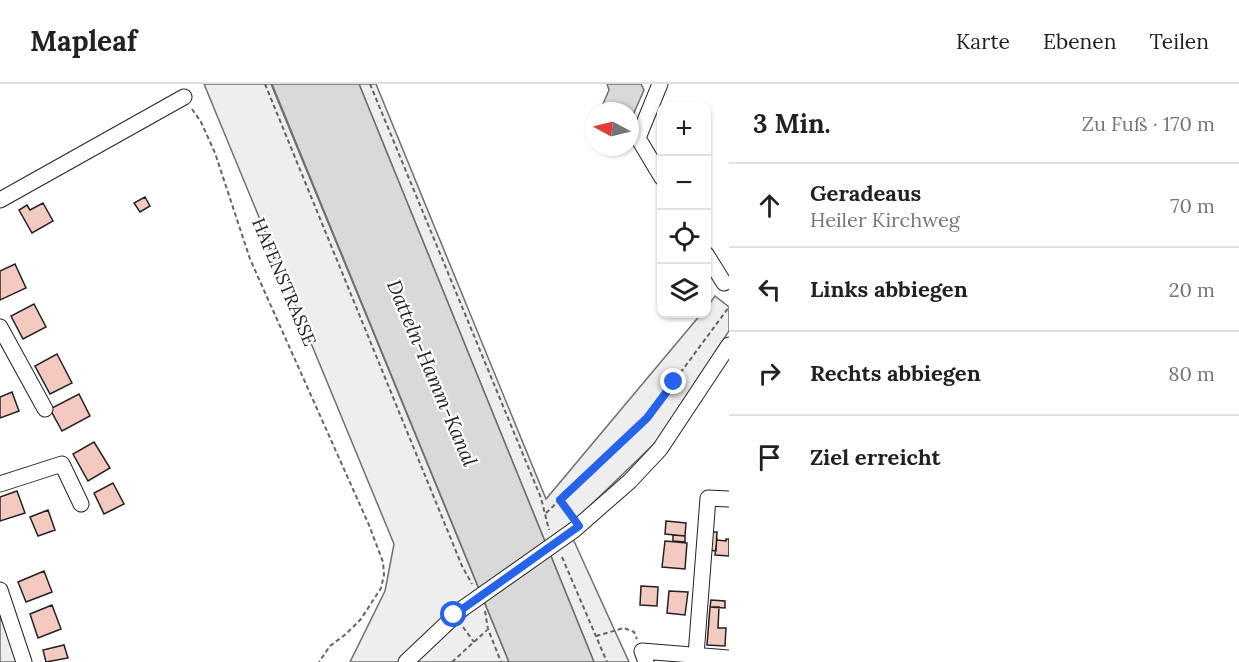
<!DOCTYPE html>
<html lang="de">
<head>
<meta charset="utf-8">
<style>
	body { margin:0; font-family:Lora,serif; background:#f6f6f6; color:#202124 }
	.controls { position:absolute; right:18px; top:18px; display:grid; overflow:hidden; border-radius:12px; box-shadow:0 2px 4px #0004 }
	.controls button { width:54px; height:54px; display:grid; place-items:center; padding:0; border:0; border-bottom:2px solid #e0e0e0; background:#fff; color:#202124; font:30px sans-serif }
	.compass { position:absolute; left:585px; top:18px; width:54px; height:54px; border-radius:50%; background:#fff; box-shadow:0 2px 4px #0004; rotate:277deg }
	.stop { position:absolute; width:18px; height:18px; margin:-14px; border:4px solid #2563eb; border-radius:50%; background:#fff }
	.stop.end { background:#2563eb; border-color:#fff; box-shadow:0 2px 6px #0008 }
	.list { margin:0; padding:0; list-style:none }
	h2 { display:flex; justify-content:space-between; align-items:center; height:78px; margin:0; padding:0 24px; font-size:26px }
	h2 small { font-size:20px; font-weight:400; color:#757577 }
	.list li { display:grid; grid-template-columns:39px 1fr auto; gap:18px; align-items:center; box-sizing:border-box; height:84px; padding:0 24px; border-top:2px solid #e0e0e0 }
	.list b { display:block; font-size:22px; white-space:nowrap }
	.list p { margin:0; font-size:20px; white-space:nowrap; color:#757577 }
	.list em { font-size:20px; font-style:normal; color:#757577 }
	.icon { flex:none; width:33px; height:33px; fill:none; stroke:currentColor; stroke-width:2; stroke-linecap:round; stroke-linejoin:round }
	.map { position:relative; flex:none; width:729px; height:578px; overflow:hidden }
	header { display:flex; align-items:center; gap:36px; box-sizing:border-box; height:84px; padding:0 30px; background:#fff; border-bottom:2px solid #e0e0e0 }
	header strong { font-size:28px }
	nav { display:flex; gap:33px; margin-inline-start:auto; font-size:21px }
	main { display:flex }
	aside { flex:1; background:#fff }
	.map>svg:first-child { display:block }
</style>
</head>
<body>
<header>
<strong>Mapleaf</strong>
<nav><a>Karte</a><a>Ebenen</a><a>Teilen</a></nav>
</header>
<main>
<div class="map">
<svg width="729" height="578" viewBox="0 0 729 578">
	<rect width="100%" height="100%" fill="#fff"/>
	<!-- green -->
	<path fill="#eee" stroke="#6f6f6f" stroke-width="1.5" d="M204,0H271L509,578H350L385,507L394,460Z
		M359,0H376L546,415L701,230H706L707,223L715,212L729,223V247L657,357L566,445L574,457L629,578H594Z
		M0,531L17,578H0Z"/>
	<!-- water -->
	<path fill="#d9d9d9" stroke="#6f6f6f" stroke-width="1.5" d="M272,0H359L594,578H509Z
		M607,0H641L644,6L630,38V27H600L609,6Z"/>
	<!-- building -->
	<path fill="#f3c9c0" stroke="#222" stroke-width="1.5" d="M145,113L150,122L140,128L134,119Z
		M43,119L53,137L32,149L19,126L27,121L30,126Z
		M15,180L26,204L0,216V187Z
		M34,220L46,243L23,255L11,232Z
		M57,270L72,299L50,310L35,282Z
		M12,308L19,327L0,334V313Z
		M79,310L90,332L62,347L50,325Z
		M94,358L110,384L88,397L73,370Z
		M113,399L124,420L104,430L94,409Z
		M17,407L25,429L0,437V413Z
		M48,426L55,446L38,452L30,433Z
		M666,437L686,439L685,452L665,450Z
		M710,448H717L716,467L708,466Z
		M673,451L685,452V458L673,457Z
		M717,454V456L726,457V455H729V472L715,471Z
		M665,457L687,459L685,485L662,483Z
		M44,487L52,508L26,518L18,498Z
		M641,502L658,503L657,522L640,521Z
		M669,507L688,508L685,531L667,529Z
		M711,516L725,517V524L710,523Z
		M52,521L61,545L38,554L30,530Z
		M710,523H719L718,544H726L725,562L707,561Z
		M64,561L68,574L46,578L43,566Z"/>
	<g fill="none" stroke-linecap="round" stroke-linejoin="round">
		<!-- minor casing -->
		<g stroke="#222" stroke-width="17">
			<path id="minor" d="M660,0L638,54L662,94
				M0,116L184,13
				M706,170L724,199
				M0,243L45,325
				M0,400L62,380L81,420
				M574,446L630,397L660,365L729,261
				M0,506L24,578
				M696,571L708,414L729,415
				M406,578L462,525
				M646,578L642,567L729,574"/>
		</g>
		<!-- path -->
		<path stroke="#646464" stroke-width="2" stroke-dasharray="4.5 3" stroke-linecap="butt" d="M265,0L462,482L472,500
			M370,0L541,414L549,446
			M192,25L201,38L215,69L250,175L369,441L383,478L384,491L381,504L361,535L346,550L330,562L319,578
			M560,415L570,430
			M546,429L647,334L729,223
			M562,473L607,578
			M485,527L488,545L501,578
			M463,543L474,558
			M596,552L624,544L634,548L637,555
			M452,578L487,546"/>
		<!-- minor -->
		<use href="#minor" stroke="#fff" stroke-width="15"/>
		<!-- minor-bridge casing -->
		<g stroke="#222" stroke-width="17" stroke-linecap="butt">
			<path id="minor-bridge" d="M462,525L574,446"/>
		</g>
		<!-- minor-bridge -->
		<use href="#minor-bridge" stroke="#fff" stroke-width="15"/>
	</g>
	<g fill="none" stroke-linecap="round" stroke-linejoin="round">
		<!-- route -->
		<path stroke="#2563eb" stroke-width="8" d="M454,531L579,442L560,416L647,334L674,298"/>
	</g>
	<g text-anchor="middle" stroke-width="4.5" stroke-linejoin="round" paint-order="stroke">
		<!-- street labels -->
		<g font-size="18" fill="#222" stroke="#fff">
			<text transform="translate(284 198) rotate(67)" y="6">HAFENSTRASSE</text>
		</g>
		<!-- water labels -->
		<g font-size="20" font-style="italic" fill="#222" stroke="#fff">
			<text transform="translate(432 289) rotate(67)" y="7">Datteln-Hamm-Kanal</text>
		</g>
	</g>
</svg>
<div class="controls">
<button>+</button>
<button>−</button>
<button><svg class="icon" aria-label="locate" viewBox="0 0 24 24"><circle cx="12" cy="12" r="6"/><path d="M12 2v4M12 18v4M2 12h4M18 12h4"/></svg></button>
<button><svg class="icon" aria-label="layers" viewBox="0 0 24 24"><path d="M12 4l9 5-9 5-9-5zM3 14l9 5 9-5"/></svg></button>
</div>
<svg class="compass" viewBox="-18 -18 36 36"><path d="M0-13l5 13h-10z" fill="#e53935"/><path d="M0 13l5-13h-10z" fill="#757577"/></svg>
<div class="stop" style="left:454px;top:531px"></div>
<div class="stop end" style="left:674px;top:298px"></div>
</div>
<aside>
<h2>3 Min.<small>Zu Fuß · 170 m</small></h2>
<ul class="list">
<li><svg class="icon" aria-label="ahead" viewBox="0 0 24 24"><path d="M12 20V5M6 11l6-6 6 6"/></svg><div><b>Geradeaus</b><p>Heiler Kirchweg</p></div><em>70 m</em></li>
<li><svg class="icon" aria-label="left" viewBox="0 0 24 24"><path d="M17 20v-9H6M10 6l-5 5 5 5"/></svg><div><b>Links abbiegen</b></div><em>20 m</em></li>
<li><svg class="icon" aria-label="right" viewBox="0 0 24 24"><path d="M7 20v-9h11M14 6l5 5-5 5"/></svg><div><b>Rechts abbiegen</b></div><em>80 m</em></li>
<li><svg class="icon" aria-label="arrive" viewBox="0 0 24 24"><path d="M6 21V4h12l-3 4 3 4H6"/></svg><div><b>Ziel erreicht</b></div></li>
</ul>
</aside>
</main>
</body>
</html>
